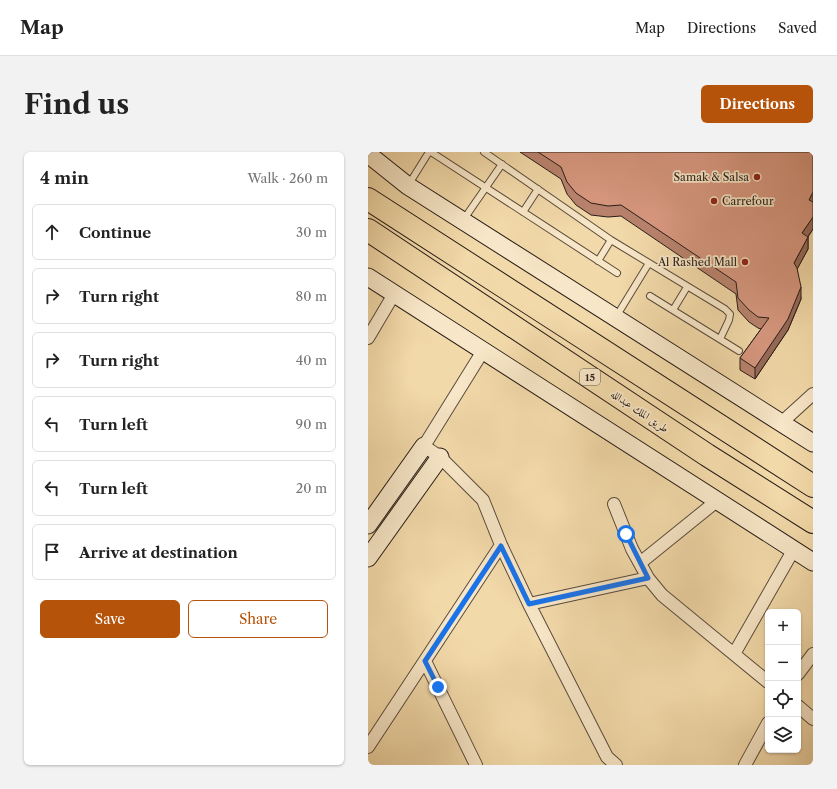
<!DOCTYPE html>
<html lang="en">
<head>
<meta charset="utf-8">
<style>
	body { margin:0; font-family:"Libre Caslon Text",Amiri,serif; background:#f2f2f2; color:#222 }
	.controls { position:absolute; right:12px; bottom:12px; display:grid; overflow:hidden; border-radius:6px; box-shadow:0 1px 3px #0004 }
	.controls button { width:36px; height:36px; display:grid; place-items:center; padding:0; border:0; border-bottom:1px solid #e0e0e0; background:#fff; color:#222; font:20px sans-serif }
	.stop { position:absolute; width:12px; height:12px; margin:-9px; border:3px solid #1a73e8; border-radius:50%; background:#fff }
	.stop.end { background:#1a73e8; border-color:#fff; box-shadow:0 1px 4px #0008 }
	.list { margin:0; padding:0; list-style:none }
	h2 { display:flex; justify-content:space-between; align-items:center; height:52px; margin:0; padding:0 16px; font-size:17px }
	h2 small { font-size:13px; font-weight:400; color:#767676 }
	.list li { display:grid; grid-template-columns:26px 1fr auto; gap:12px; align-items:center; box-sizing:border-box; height:56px; margin:0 8px 8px; padding:0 8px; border:1px solid #e0e0e0; border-radius:6px }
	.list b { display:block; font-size:15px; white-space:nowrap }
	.list em { font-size:13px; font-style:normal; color:#767676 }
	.actions { display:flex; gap:8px; padding:12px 16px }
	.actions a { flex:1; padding:9px 0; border:1px solid #b45309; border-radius:6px; text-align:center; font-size:14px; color:#b45309 }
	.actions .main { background:#b45309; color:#fff }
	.icon { flex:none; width:22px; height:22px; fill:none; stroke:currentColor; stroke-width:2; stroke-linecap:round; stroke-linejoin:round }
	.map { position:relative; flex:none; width:445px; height:613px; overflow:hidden; border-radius:6px }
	header { display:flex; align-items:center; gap:24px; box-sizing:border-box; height:56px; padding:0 20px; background:#fff; border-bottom:1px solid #e0e0e0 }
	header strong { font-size:19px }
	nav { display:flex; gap:22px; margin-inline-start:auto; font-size:14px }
	.intro { display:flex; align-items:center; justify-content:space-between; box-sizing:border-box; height:96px; padding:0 24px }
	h1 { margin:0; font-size:28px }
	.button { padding:10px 18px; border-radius:6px; background:#b45309; color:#fff; font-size:14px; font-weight:700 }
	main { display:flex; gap:24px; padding:0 24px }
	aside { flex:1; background:#fff; border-radius:6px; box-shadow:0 1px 3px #0004 }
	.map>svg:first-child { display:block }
</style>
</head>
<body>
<header>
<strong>Map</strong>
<nav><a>Map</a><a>Directions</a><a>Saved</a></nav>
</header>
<div class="intro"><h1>Find us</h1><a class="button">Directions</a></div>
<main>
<aside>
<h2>4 min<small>Walk · 260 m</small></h2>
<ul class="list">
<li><svg class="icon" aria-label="ahead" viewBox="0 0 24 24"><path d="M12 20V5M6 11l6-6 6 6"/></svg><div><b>Continue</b></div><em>30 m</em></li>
<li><svg class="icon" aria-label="right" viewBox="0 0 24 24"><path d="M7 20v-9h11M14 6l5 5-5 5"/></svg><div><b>Turn right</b></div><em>80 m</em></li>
<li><svg class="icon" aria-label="right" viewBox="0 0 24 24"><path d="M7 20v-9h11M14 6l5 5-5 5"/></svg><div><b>Turn right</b></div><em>40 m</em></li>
<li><svg class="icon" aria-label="left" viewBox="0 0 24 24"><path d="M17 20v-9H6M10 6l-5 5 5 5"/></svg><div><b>Turn left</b></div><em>90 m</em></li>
<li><svg class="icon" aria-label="left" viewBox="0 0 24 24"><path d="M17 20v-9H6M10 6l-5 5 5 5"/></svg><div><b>Turn left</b></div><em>20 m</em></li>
<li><svg class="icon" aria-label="arrive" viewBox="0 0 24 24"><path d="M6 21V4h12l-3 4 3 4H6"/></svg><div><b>Arrive at destination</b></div></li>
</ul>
<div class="actions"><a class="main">Save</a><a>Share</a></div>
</aside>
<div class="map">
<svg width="445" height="613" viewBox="0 0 445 613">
	<rect width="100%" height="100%" fill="#f2d9a9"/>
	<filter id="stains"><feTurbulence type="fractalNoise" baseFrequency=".005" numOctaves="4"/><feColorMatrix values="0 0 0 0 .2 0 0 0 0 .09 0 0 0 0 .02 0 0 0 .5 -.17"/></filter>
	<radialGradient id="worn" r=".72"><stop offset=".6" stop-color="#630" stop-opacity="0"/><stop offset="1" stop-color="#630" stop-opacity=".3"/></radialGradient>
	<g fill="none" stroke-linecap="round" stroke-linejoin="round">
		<!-- lane casing -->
		<g stroke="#5a4b3c" stroke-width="8">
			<path id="lane" d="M63,0L249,121
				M116,0L243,88L357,157L362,162L361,168L352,187
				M41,32L61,0
				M155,60L170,37
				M96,67L134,12
				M230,109L243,88
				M282,144L371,199
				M305,158L319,135
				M248,165L281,111"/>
		</g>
		<!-- street casing -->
		<g stroke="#5a4b3c" stroke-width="14">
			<path id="street" d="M0,186L26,142
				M115,199L56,294L72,305L115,348L133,393L161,452L239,605L248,613
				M412,272L445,242
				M272,411L350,348
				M280,426L294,443L400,530
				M161,452L280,426L264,397L246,352
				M366,502L426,397
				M57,509L108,613
				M430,522L445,502
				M430,554L445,567
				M0,595L133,393
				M377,613L400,571"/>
		</g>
		<!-- secondary casing -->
		<g stroke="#271c17" stroke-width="19">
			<path id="secondary" d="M0,2L40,34L445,291
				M0,125L445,410
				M0,373L56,294
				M0,406L72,305"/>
		</g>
		<!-- highway casing -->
		<g stroke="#271c17" stroke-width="24">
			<path id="highway" d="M0,47L445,334
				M0,78L339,303L445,370"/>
		</g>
		<!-- lane -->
		<use href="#lane" stroke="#f7e6c7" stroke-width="6"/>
		<!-- street -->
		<use href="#street" stroke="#f7e6c7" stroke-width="12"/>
		<!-- secondary -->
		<use href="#secondary" stroke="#f7e6c7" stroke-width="17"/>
		<!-- highway -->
		<use href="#highway" stroke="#f2d9a9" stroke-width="22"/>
	</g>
	<!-- wall -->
	<path fill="#b9826d" stroke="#271c17" d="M152,0H445V77L440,85V97L429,117L433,147L420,178L387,227L372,218V206L393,177L390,176L381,170L370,158L368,142L253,64L240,65L223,63L208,53L199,42L193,27Z"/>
	<!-- shaded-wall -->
	<path fill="#966a59" stroke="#271c17" d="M445,40V52L441,48Z
		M445,65V77L434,93V81Z
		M440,85V97L426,123V111Z
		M433,135V147L420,178L387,227V216Z"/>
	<!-- building -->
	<path fill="#d7977f" stroke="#271c17" d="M170,0H445V40L441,48L445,50V65L434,81L440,85L426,111L429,116L433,135L420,167L387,216L372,206L401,166L390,165L381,158L370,146L368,130L253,53L240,54L223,51L208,41L199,30L193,15Z"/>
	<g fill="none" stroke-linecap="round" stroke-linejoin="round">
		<!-- route -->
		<path stroke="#1a73e8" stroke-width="5" d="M70,535L57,509L133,394L161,452L280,426L258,382"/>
	</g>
	<!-- markers -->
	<g fill="#8f2418" stroke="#f7e6c7" stroke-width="1.5">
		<circle cx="389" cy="25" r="4"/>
		<circle cx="346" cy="49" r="4"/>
		<circle cx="377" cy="110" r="4"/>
	</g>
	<g text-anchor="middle" stroke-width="3.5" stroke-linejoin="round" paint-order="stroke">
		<!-- shield labels -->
		<rect fill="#f7e6c7" stroke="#65594c" stroke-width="1" x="212" y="217" width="20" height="16" rx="3"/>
		<g font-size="10" font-weight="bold" fill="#271c17">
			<text x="222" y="229">15</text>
		</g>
		<!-- poi labels -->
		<g font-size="11" fill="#271c17" stroke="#f7e6c7" text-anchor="end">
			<text x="381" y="29">Samak &amp; Salsa</text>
			<text x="354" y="53" text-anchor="start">Carrefour</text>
			<text x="369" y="114">Al Rashed Mall</text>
		</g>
		<!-- street labels -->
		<g font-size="11" fill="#271c17" stroke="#f7e6c7">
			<text transform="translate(272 259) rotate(34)" y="4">طريق الملك عبدالله</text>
		</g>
	</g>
	<rect width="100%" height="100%" filter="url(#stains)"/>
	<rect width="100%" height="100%" fill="url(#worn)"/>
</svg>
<div class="controls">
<button>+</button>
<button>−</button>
<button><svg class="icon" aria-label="locate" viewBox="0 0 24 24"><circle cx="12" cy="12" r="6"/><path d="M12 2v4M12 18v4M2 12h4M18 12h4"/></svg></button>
<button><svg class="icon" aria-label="layers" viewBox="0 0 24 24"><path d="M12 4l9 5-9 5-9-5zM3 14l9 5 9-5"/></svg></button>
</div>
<div class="stop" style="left:258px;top:382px"></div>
<div class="stop end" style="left:70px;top:535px"></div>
</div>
</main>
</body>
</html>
